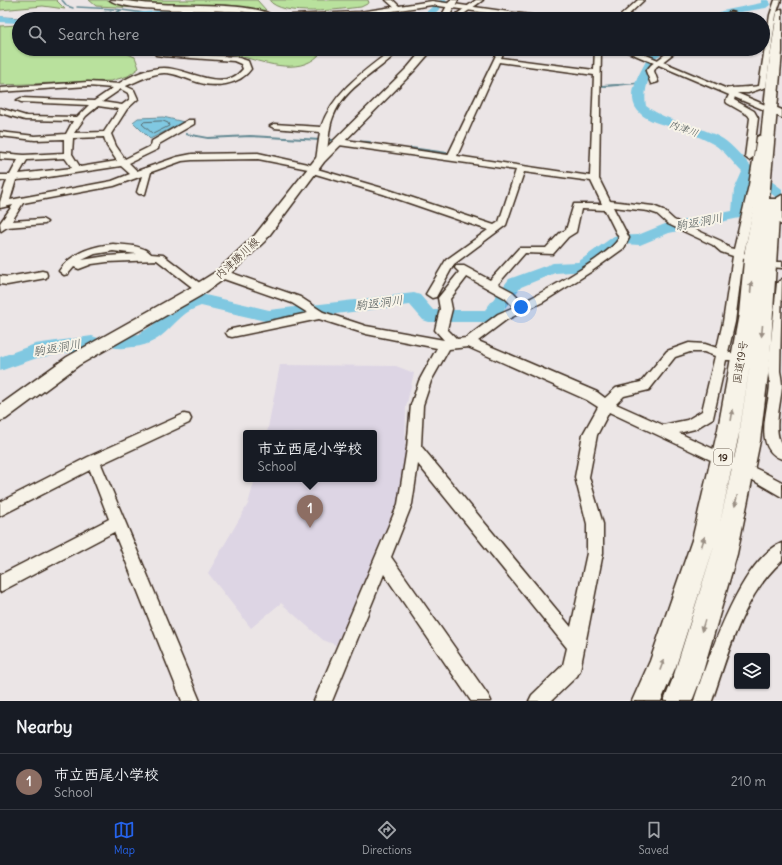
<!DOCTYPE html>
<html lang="en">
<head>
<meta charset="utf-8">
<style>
	body { margin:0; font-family:Delius,"Klee One",sans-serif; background:#242831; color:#f1f3f6 }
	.controls { position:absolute; right:12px; bottom:12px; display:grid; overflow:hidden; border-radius:4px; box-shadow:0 1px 3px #0004 }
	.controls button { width:36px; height:36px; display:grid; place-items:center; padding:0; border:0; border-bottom:1px solid #363941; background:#171b24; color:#f1f3f6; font:20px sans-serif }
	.you { position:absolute; left:521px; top:307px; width:14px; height:14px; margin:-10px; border:3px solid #fff; border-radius:50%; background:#1a73e8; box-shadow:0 0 0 6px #1a73e833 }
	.badge { display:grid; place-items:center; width:26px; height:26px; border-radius:50%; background:#2563eb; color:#fff; font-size:13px; font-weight:700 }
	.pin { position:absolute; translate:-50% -33px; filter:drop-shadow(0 1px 2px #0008) }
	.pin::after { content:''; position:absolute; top:21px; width:14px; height:12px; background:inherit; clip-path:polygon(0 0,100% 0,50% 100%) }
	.popup { position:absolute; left:243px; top:430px; width:134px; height:52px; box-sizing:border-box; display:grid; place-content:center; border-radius:4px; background:#171b24; filter:drop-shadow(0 1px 3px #0005); font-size:13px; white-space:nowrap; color:#9ea1a6 }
	.popup b { font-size:15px; color:#f1f3f6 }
	.popup::after { content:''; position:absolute; left:50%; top:100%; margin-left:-8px; border:8px solid transparent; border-top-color:#171b24 }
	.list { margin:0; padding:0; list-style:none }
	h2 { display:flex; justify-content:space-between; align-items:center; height:52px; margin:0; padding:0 16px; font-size:17px }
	h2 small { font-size:13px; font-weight:400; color:#9ea1a6 }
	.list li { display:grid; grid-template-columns:26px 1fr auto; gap:12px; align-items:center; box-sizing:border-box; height:56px; padding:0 16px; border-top:1px solid #363941 }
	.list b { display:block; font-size:15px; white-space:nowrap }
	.list p { margin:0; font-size:13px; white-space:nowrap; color:#9ea1a6 }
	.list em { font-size:13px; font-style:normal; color:#9ea1a6 }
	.icon { flex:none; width:22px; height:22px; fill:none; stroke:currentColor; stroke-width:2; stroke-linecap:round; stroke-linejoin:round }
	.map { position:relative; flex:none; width:782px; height:701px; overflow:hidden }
	.search { position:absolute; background:#171b24; box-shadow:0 1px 3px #0004; left:12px; right:12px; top:12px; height:44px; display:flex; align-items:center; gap:10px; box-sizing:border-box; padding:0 14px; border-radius:22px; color:#9ea1a6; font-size:15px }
	.sheet { height:108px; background:#171b24 }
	nav { display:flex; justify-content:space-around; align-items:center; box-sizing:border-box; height:56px; border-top:1px solid #363941; background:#171b24; font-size:11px; color:#9ea1a6 }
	nav a { display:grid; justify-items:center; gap:2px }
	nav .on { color:#2563eb }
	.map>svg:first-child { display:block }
</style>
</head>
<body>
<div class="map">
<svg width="782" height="701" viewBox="0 0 782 701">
	<rect width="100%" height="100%" fill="#ebe5e6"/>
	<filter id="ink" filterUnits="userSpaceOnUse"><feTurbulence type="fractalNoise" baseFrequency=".025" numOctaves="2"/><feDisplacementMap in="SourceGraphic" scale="8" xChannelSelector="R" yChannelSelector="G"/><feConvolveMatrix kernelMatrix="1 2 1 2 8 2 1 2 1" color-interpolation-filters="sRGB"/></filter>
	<g filter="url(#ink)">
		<!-- built -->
		<path fill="#ddd5e4" d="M280,365L396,366L414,373L406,407L405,455L399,498L336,645L323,640L281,603L251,628L208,573L248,504L255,479H374V433H267Z"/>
		<!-- green -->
		<path fill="#b9e19d" stroke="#7a865e" d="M0,0H56L65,9L43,6L0,10Z
			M89,0H257L266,10L247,13L96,6Z
			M269,0H368L369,3L361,7C341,9 282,18 269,0Z
			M19,25V49H132L128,54L135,57L139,68L128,76L111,81L0,85V26Z
			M165,49H273L319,55C297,77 262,61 235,55C214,51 189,53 168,52Z"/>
		<!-- water -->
		<path fill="#80c8e1" stroke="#648993" d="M163,117L184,122L150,139L133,122L138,118Z"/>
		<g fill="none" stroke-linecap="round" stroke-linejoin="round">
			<!-- shore -->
			<path stroke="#57696c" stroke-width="1" d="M163,121L168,123L169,126L153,134L142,124L144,122Z"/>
			<!-- stream-far1 -->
			<path stroke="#648993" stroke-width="1.5" d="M62,0L67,6L73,8
				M77,7L114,9L152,14
				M0,17L32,19
				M105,17L120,11
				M84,19L111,11
				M605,86L641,83"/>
			<!-- stream -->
			<path stroke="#648993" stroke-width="2" d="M601,86L618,85
				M186,134L208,138L250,136L321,140
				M328,140H333
				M349,141L370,142
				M411,148L447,153"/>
			<!-- river -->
			<path fill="#80c8e1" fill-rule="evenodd" d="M440,0H449L429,19H418Z
				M761,0H769L770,5L766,8L734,13L719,19H707L722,11L761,3Z
				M195,10C211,11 257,8 268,19L195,16L112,19C120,11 181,10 195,10Z
				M0,16L23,19H19V23L0,22Z
				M657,49H670L655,58L656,61C650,76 643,89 646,106C671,124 698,124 723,139C733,146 743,158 752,167C761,175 772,181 782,189V199L777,198L752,180L748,190L746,214L744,217L669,233L640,245L622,244L588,271L555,273L521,287L496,320L490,322H429L423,320L410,305L269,322L201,306C171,315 169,344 133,347C126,348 119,349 112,347L109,342L112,337L139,334L153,325L165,311L187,298L201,294L269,310L414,293L420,295L433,310H485L509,279L553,263L578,262L614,236L638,235L665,224L732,211L734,190L742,172C733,163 724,150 713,144C705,140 696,135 688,132C671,125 635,123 633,99C632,85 640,73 646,61L644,57Z
				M92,336L98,338L101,343L98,348L37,358L0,371V357L35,344Z"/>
			<!-- minor casing -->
			<g stroke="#3b2a1e" stroke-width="3">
				<path id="minor" d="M110,0C126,0 143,4 159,4C183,6 258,2 274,17L271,19C265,17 260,14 254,13C223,8 130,14 110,0Z
					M386,0H393L401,8L396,9Z
					M476,0H483L457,19H450Z
					M638,0H644L624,19H617Z
					M775,0H781L776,15L766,87L748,93H736L734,100L754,111L758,118L753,157L749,160L745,157L750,118L748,115L727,103L726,101L730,93L720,90C724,87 749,88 759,86L770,15Z
					M730,12L735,13L725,19H717Z
					M393,49H400C379,73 346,84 333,117C327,131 330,149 323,162L320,163L316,160L320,132L274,128L270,126L274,124L321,127C333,92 364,71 393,49Z
					M499,49H505L501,58L594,70L595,49H601L599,179L610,201L653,206L663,210L674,220L721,241L729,248L734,249L749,185L757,137L761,135L765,137L759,185L744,253L748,256L743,259L735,322L728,352L734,354L736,357L734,360H726L713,418L695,429L679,433L761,471L782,482V497L751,479L609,412L597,435L589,477L603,524V553L580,670L577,676L551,701H529L532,695L563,665L567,648L418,464L412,504L391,557L488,695L491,701H471L384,574L332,701H314L398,504L407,448L411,405L419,381L437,348L366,334L319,319L232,337L228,336L226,333L228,330L232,329L308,313L292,303L218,277L217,274L222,270L226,271L300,297L323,312L366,326L444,340L435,330L440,309L438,298L459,272L455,268L456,266H464L490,280L519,248H546L560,233L566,230L574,204H602L591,181L524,172L506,225L454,264L436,297L432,298L426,294L446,260L488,230L383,194L309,172L308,169L258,159L192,160L182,161L151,172L145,194H139L137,192L142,176L114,186L23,203L12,221L42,219L47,222L45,224L7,227L1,231L0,223L13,205L0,208V202L7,180L0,181V175H10L18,160L0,159V153L24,155L64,153V139L35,140L0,136V132L35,136L66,134L73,121L25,120L0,113V108L26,116L77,117L89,105L21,102L17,100L21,98L94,101L113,88L88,86L0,92V88L88,82L121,84L134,90L138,99L127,109L111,134L116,146L125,159L151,146L152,141L188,120H194V124L159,144L158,149L129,163L137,171L177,157L192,154L258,153L316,166L317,169L389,190L494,225L499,222L516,170L339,145L335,142L339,139L448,155ZM499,62L594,75L590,176L457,156ZM121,89L128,93L130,99L122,105L102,102ZM98,106L119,109L104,132L74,133L86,116ZM104,137L107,146L117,161L80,167L72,154L73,138ZM65,158L72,168L19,174L27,160ZM121,166L130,174L112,181L10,200L16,180L42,178ZM613,207L648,211L657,214L668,224L713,245L721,252L733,256L723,322L717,348L705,344L689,343L667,351L641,382L616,388L605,398L597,392L478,341L506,320L543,302L592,271L624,248L629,238ZM581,209L605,210L619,238C611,255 542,293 523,302L513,292L498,284L525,253L553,254L568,237L576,232ZM467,277L505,298L514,307L498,314L466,338L457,339L447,329L452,309L450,299ZM468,347L587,400L598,407L583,434L575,477L587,524V553L571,627L421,446L423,405L431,381L449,349ZM690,352H704L715,356L702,411L687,420L663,425L616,404L624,396L649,390L675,357Z
					M672,49H679L656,67L654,71L658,82L651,84L646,71L651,65Z
					M782,195V225L777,222V198Z
					M113,244C124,245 144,245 151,254L163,255L206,288L205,291H197L157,260L107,262L92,264L79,269L74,267L68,274L64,275L59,271C71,253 92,246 113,244ZM113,251L137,254L107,256L82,260L95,254Z
					M775,262H782V268L771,267L770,265L771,263Z
					M42,271L46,272L47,275L46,278L7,285L0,284V276L7,277Z
					M782,279L780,371C781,376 782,382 782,387C781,401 772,433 782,444V459C751,448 770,406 770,383C769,379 768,375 768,371L777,283Z
					M184,414L189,415L191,419L189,423L101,464L200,701H182L114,532L0,592V575L109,519L90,470L0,516V502L88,457Z
					M782,543V561C743,595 728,654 712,701H694C708,660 740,560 782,543Z"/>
			</g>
			<!-- tertiary casing -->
			<g stroke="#3b2a1e" stroke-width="3">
				<path id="tertiary" d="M432,1L544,17L548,19H529L432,5L360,16L246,19L250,17L360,12Z
					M153,49H161L163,52L236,57L248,61L251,69C240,85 215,88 197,82C186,79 176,73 164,73C149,73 124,89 118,88V84C132,75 147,68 164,68C188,68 223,94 243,69L241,64L234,61L163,56L156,55Z
					M621,49H632L775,109L773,111H767Z"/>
			</g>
			<!-- secondary casing -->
			<g stroke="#3b2a1e" stroke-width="3">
				<path id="secondary" d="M450,0H458L448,19H440Z
					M423,49H433L414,71L324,162L265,241L227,277L200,296L79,365L6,419L0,421V405L67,357L190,288L217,271L255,235L316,158L408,67Z"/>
			</g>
			<!-- primary casing -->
			<g stroke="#3b2a1e" stroke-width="3">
				<path id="primary" d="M770,105L782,110V118L766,111L764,109Z"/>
			</g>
			<!-- trunk casing -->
			<g stroke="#3b2a1e" stroke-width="3">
				<path id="trunk" d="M782,9V52L769,199H778L780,202L770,358L760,441L737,554L701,678L692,701H664L673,678L715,543L676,666L661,701H632L650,661L692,540L718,429L739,314L745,250L754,204L767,79L777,12ZM751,357L738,441L720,523L740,429Z"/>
			</g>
			<!-- minor -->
			<use href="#minor" fill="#f7f3e8" fill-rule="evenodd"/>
			<!-- tertiary -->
			<use href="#tertiary" fill="#f7f3e8" fill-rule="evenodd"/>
			<!-- secondary -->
			<use href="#secondary" fill="#f7f3e8" fill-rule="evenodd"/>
			<!-- primary -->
			<use href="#primary" fill="#f7f3e8" fill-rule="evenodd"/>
			<!-- trunk -->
			<use href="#trunk" fill="#f7f3e8" fill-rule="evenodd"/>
		</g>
		<!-- one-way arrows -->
		<defs><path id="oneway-solid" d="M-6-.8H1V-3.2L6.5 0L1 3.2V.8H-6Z"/></defs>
		<g fill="#998e83">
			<use href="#oneway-solid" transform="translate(751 287) rotate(-85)"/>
			<use href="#oneway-solid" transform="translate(762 331) rotate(95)"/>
			<use href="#oneway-solid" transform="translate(732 415) rotate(-81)"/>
			<use href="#oneway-solid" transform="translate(736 501) rotate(102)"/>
			<use href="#oneway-solid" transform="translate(703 542) rotate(-73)"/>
			<use href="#oneway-solid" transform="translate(703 626) rotate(107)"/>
			<use href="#oneway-solid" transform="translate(662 665) rotate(-69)"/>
		</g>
	</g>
	<g text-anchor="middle" stroke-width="4" stroke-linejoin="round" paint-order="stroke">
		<!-- far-water labels -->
		<g font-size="10" font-style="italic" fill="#505958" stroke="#f7f3e8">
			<text transform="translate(684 128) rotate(20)" y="4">内津川</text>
		</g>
		<!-- shield labels -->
		<rect fill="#f7f3e8" stroke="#73665b" stroke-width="1" x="714" y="449" width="18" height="16" rx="3"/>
		<g font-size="10" font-weight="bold" fill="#3b2a1e">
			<text x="723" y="461">19</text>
		</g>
		<!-- street labels -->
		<g font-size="11" fill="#3b2a1e" stroke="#f7f3e8">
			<text transform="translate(237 258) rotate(-43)" y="4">内津勝川線</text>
			<text transform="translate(740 362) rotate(-81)" y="4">国道19号</text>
		</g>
		<!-- water labels -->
		<g font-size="12" font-style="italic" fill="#505958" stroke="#f7f3e8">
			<text transform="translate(699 222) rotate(-11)" y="4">駒返洞川</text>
			<text transform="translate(379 303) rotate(-7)" y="4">駒返洞川</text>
			<text transform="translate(57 348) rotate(-10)" y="4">駒返洞川</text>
		</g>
	</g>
</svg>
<div class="controls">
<button><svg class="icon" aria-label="layers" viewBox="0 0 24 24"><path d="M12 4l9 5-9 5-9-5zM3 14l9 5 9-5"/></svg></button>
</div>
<div class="you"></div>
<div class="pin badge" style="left:310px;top:528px;background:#8d6e63">1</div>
<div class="popup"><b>市立西尾小学校</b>School</div>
<div class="search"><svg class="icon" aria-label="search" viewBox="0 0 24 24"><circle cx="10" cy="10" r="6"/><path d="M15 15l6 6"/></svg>Search here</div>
</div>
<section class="sheet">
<h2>Nearby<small></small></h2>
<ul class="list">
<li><span class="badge" style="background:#8d6e63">1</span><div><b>市立西尾小学校</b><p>School</p></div><em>210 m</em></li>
</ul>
</section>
<nav>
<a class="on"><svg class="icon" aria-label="map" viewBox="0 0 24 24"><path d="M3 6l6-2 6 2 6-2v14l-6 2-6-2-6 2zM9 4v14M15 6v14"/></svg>Map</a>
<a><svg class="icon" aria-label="directions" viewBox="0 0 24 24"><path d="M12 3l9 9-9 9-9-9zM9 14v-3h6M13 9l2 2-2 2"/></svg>Directions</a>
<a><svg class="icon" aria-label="saved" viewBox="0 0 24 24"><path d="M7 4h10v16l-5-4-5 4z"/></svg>Saved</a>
</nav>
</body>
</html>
